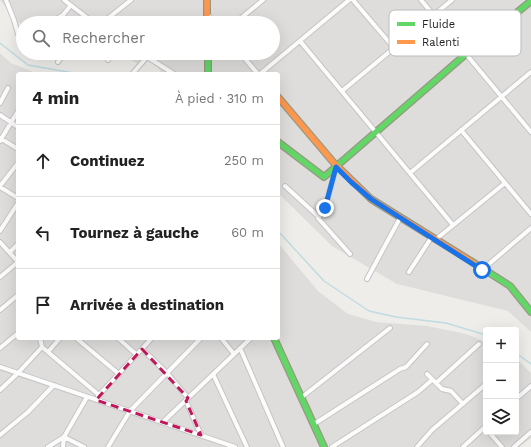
<!DOCTYPE html>
<html lang="fr">
<head>
<meta charset="utf-8">
<style>
	body { margin:0; font-family:"Work Sans",sans-serif; background:#f6f6f6; color:#222 }
	.controls { position:absolute; right:12px; bottom:12px; display:grid; overflow:hidden; border-radius:4px; box-shadow:0 4px 16px #0002 }
	.controls button { width:36px; height:36px; display:grid; place-items:center; padding:0; border:0; border-bottom:1px solid #e0e0e0; background:#fff; color:#222; font:20px sans-serif }
	.stop { position:absolute; width:12px; height:12px; margin:-9px; border:3px solid #1a73e8; border-radius:50%; background:#fff }
	.stop.end { background:#1a73e8; border-color:#fff; box-shadow:0 1px 4px #0008 }
	.list { margin:0; padding:0; list-style:none }
	h2 { display:flex; justify-content:space-between; align-items:center; height:52px; margin:0; padding:0 16px; font-size:17px }
	h2 small { font-size:13px; font-weight:400; color:#767676 }
	.list li { display:grid; grid-template-columns:26px 1fr auto; gap:12px; align-items:center; box-sizing:border-box; height:72px; padding:0 16px; border-top:1px solid #e0e0e0 }
	.list b { display:block; font-size:15px; white-space:nowrap }
	.list em { font-size:13px; font-style:normal; color:#767676 }
	.icon { flex:none; width:22px; height:22px; fill:none; stroke:currentColor; stroke-width:2; stroke-linecap:round; stroke-linejoin:round }
	.map { position:relative; flex:none; width:531px; height:447px; overflow:hidden }
	.search { position:absolute; background:#fff; box-shadow:0 4px 16px #0002; left:16px; top:16px; width:264px; height:44px; display:flex; align-items:center; gap:10px; box-sizing:border-box; padding:0 14px; border-radius:22px; color:#767676; font-size:15px }
	.panel { position:absolute; background:#fff; box-shadow:0 4px 16px #0002; left:16px; top:72px; width:264px; height:268px; border-radius:4px }
	.map>svg:first-child { display:block }
</style>
</head>
<body>
<div class="map">
<svg width="531" height="447" viewBox="0 0 531 447">
	<rect width="100%" height="100%" fill="#efedea"/>
	<!-- residential -->
	<path fill="#dedddb" d="M0,0H531V332L508,311L397,284L332,246L278,193V74H163L147,55L140,65L119,53H273V23H23V25L18,22Z
		M0,53L11,63L38,74H18V338H278V243L318,291L348,314L376,322L427,326L466,334L486,342V432H516V358L531,373V438L519,447H0Z"/>
	<g fill="none" stroke-linecap="round" stroke-linejoin="round">
		<!-- stream -->
		<path stroke="#bfdce1" stroke-width="1.5" d="M0,43L28,65L79,74
			M278,231L324,281L369,311L396,317L446,323L486,335
			M516,353L531,364"/>
		<!-- street casing -->
		<g stroke="#c6c5c4" stroke-width="6">
			<path id="street" d="M6,0L14,20L18,34L21,37L23,36
				M64,0L94,23
				M353,0L394,48
				M421,0L531,132
				M207,14L215,23
				M50,23L63,15L71,5
				M102,23L131,0
				M235,23L263,0
				M300,41L453,225
				M141,53L174,74
				M240,53L258,74
				M108,60L113,53
				M58,62L64,53
				M133,73L147,57
				M260,74L349,0
				M342,91L452,0
				M0,103L8,88
				M0,115L18,127
				M461,130L531,214
				M0,138L18,149
				M0,141L18,111
				M336,167L325,208L318,218L350,254
				M410,173L531,72
				M0,186L18,163
				M285,186L319,217
				M0,187L18,198
				M0,231L18,203
				M435,240L505,183
				M0,242L18,262
				M10,252L18,244
				M482,270L531,228
				M409,272L431,238
				M0,277L18,262
				M367,279L400,218
				M0,310L18,295
				M40,338L42,347L99,395
				M76,338L119,374
				M118,338L137,355
				M221,338L234,354
				M0,348L18,333
				M240,348L283,447
				M142,349L167,373L188,398
				M48,352L60,338
				M0,367L235,447
				M213,374L247,447
				M427,374L442,389L451,391L463,404
				M436,383L479,344
				M0,390L18,373L42,347
				M98,396L152,338
				M302,397L390,328
				M516,399L531,386
				M186,401L201,435
				M163,422L251,338
				M314,424L400,369L406,367L427,344
				M489,432L502,447
				M0,435L28,412L54,385
				M48,447L64,437L84,447
				M63,447L64,437L87,397
				M108,447L130,411L201,338
				M332,447L418,392L432,380
				M417,447L432,430L486,384
				M463,447L486,426
				M514,447L531,432"/>
		</g>
		<!-- fast casing -->
		<g stroke="#989982" stroke-width="8">
			<path id="fast" d="M208,53V74
				M278,142L324,177L466,54L531,1
				M474,263L510,286L531,312
				M274,338L324,447"/>
		</g>
		<!-- slow casing -->
		<g stroke="#989982" stroke-width="8">
			<path id="slow" d="M207,0V23
				M278,97L334,163L371,199L474,263"/>
		</g>
		<!-- street -->
		<use href="#street" stroke="#fdfcfc" stroke-width="4"/>
		<!-- fast -->
		<use href="#fast" stroke="#63d668" stroke-width="5.5"/>
		<!-- slow -->
		<use href="#slow" stroke="#ff974d" stroke-width="5.5"/>
	</g>
	<g fill="none" stroke-linecap="round" stroke-linejoin="round">
		<!-- route -->
		<path stroke="#1a73e8" stroke-width="5" d="M325,208L336,167L351,182L371,199L482,270"/>
	</g>
	<!-- marked area -->
	<path fill="none" stroke="#c2185b" stroke-width="3" stroke-dasharray="8 5" stroke-linejoin="round" d="M142,349L188,398L186,401L201,435L96,400Z"/>
	<!-- legend -->
	<rect x="389" y="10" width="132" height="46" rx="6" fill="#fff" stroke="#bcbcbc" stroke-width="1"/>
	<rect x="397" y="22" width="18" height="4" fill="#63d668"/>
	<rect x="397" y="40" width="18" height="4" fill="#ff974d"/>
	<g font-size="11" fill="#212121">
		<text x="422" y="28">Fluide</text>
		<text x="422" y="46">Ralenti</text>
	</g>
</svg>
<div class="controls">
<button>+</button>
<button>−</button>
<button><svg class="icon" aria-label="layers" viewBox="0 0 24 24"><path d="M12 4l9 5-9 5-9-5zM3 14l9 5 9-5"/></svg></button>
</div>
<div class="stop" style="left:482px;top:270px"></div>
<div class="stop end" style="left:325px;top:208px"></div>
<div class="search"><svg class="icon" aria-label="search" viewBox="0 0 24 24"><circle cx="10" cy="10" r="6"/><path d="M15 15l6 6"/></svg>Rechercher</div>
<section class="panel">
<h2>4 min<small>À pied · 310 m</small></h2>
<ul class="list">
<li><svg class="icon" aria-label="ahead" viewBox="0 0 24 24"><path d="M12 20V5M6 11l6-6 6 6"/></svg><div><b>Continuez</b></div><em>250 m</em></li>
<li><svg class="icon" aria-label="left" viewBox="0 0 24 24"><path d="M17 20v-9H6M10 6l-5 5 5 5"/></svg><div><b>Tournez à gauche</b></div><em>60 m</em></li>
<li><svg class="icon" aria-label="arrive" viewBox="0 0 24 24"><path d="M6 21V4h12l-3 4 3 4H6"/></svg><div><b>Arrivée à destination</b></div></li>
</ul>
</section>
</div>
</body>
</html>
